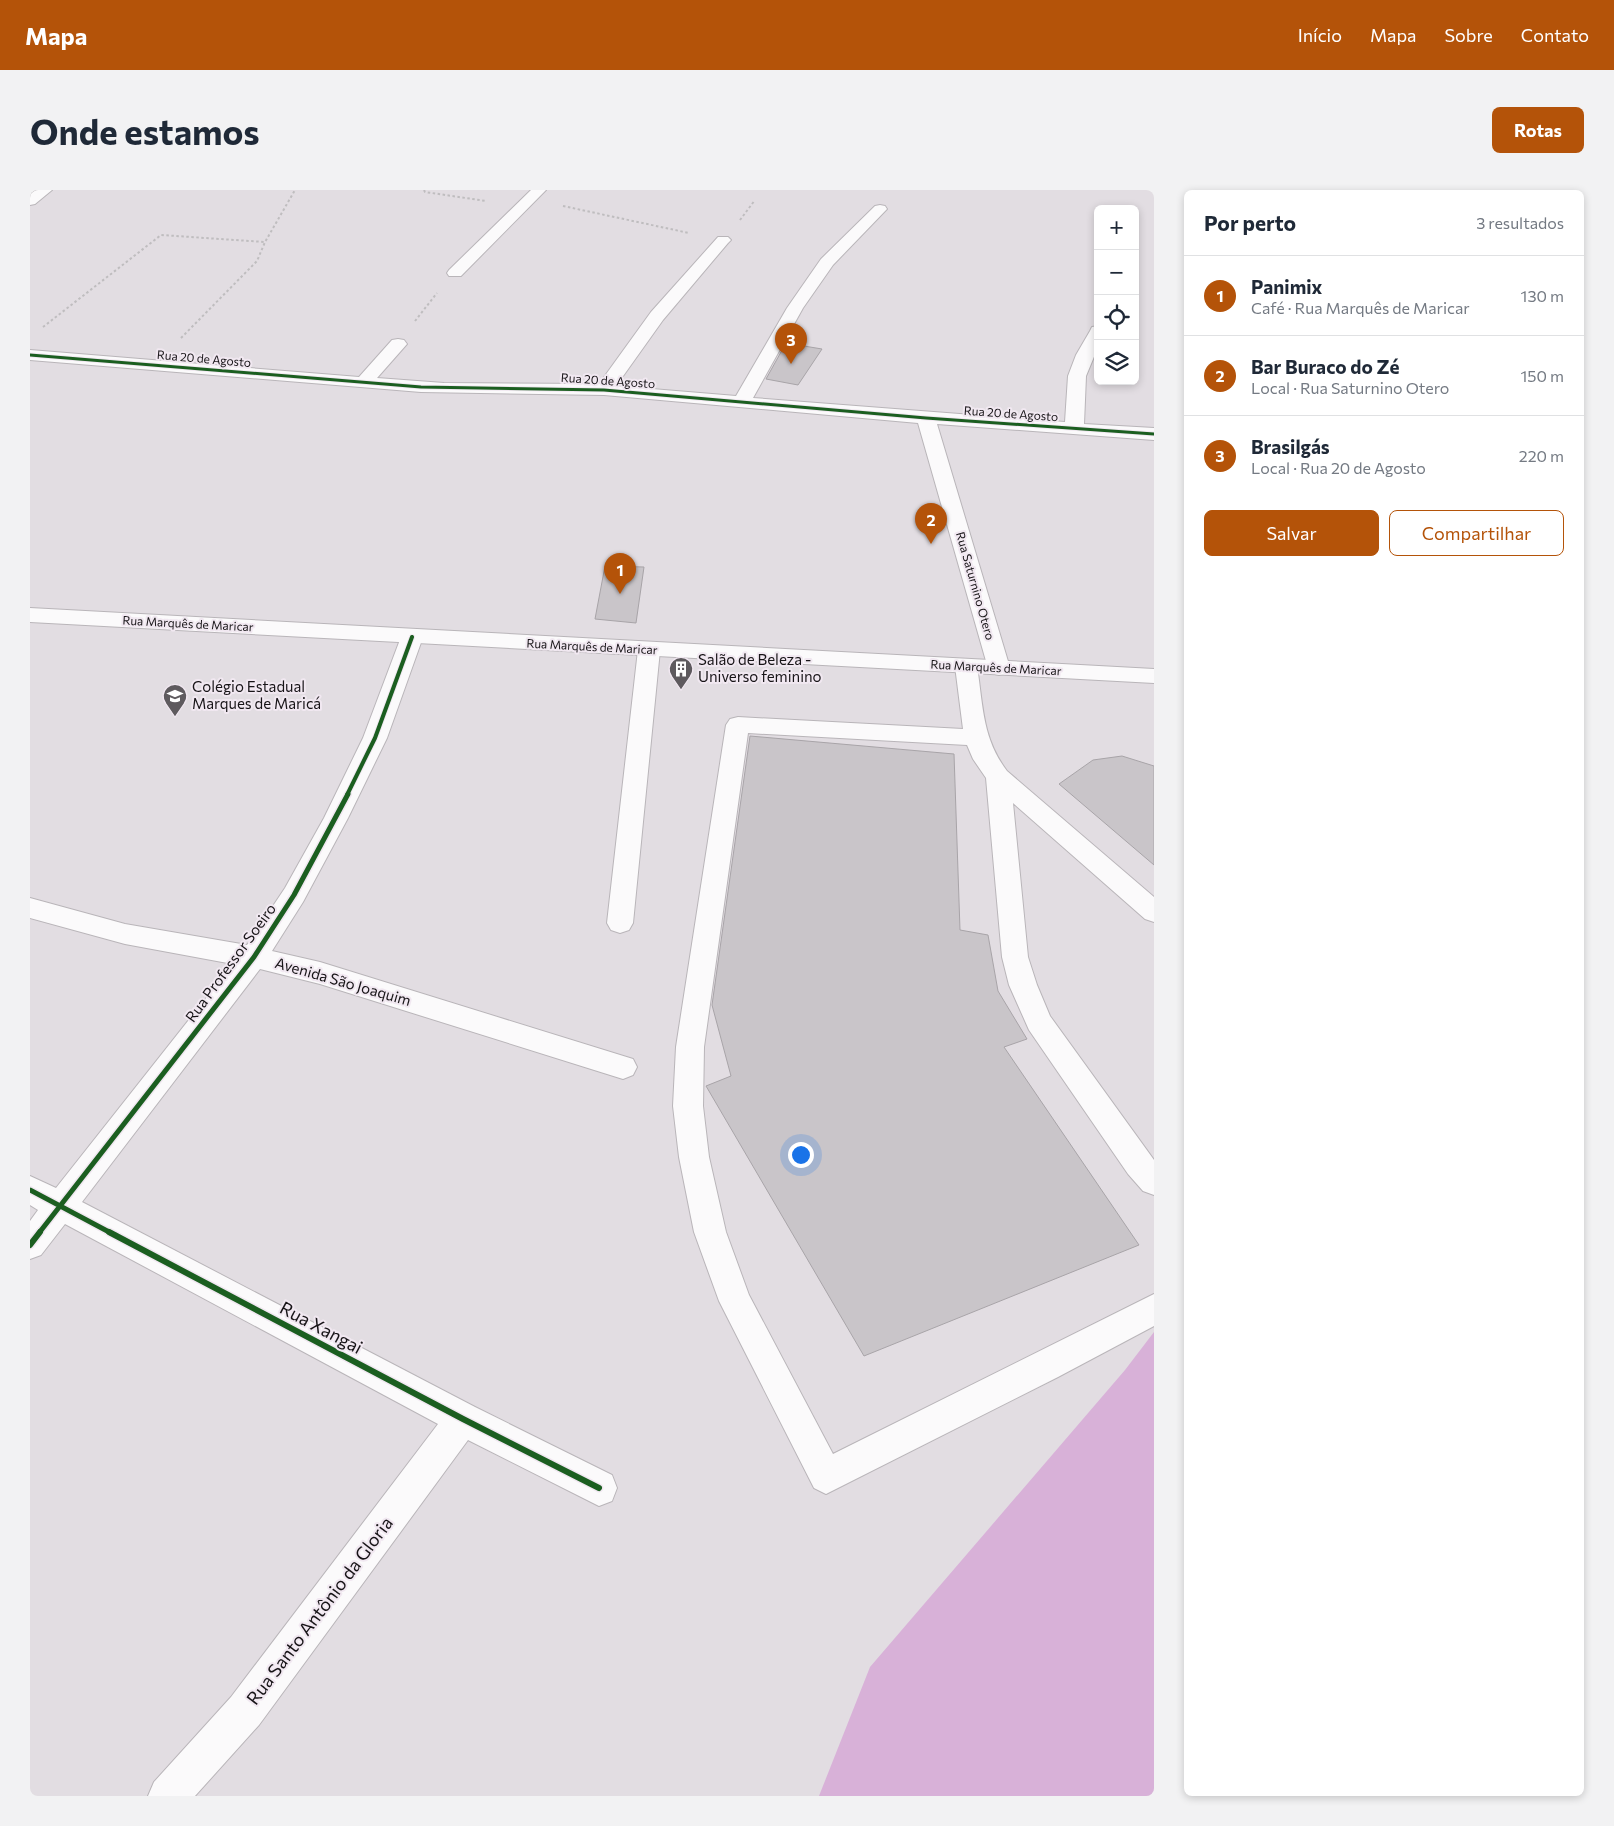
<!DOCTYPE html>
<html lang="pt">
<head>
<meta charset="utf-8">
<style>
	body { margin:0; font-family:Commissioner,sans-serif; background:#f2f2f3; color:#1f2937 }
	.controls { position:absolute; right:15px; top:15px; display:grid; overflow:hidden; border-radius:8px; box-shadow:0 2px 8px #0003 }
	.controls button { width:45px; height:45px; display:grid; place-items:center; padding:0; border:0; border-bottom:1px solid #e0e1e3; background:#fff; color:#1f2937; font:25px sans-serif }
	.you { position:absolute; left:770px; top:964px; width:18px; height:18px; margin:-12px; border:4px solid #fff; border-radius:50%; background:#1a73e8; box-shadow:0 0 0 8px #1a73e833 }
	.badge { display:grid; place-items:center; width:32px; height:32px; border-radius:50%; background:#b45309; color:#fff; font-size:16px; font-weight:700 }
	.pin { position:absolute; translate:-50% -41px; filter:drop-shadow(0 1px 2px #0008) }
	.pin::after { content:''; position:absolute; top:26px; width:18px; height:15px; background:inherit; clip-path:polygon(0 0,100% 0,50% 100%) }
	.list { margin:0; padding:0; list-style:none }
	h2 { display:flex; justify-content:space-between; align-items:center; height:65px; margin:0; padding:0 20px; font-size:21px }
	h2 small { font-size:16px; font-weight:400; color:#747a83 }
	.list li { display:grid; grid-template-columns:32px 1fr auto; gap:15px; align-items:center; box-sizing:border-box; height:80px; padding:0 20px; border-top:1px solid #e0e1e3 }
	.list b { display:block; font-size:19px; white-space:nowrap }
	.list p { margin:0; font-size:16px; white-space:nowrap; color:#747a83 }
	.list em { font-size:16px; font-style:normal; color:#747a83 }
	.actions { display:flex; gap:10px; padding:15px 20px }
	.actions a { flex:1; padding:11px 0; border:1px solid #b45309; border-radius:8px; text-align:center; font-size:18px; color:#b45309 }
	.actions .main { background:#b45309; color:#fff }
	.icon { flex:none; width:28px; height:28px; fill:none; stroke:currentColor; stroke-width:2; stroke-linecap:round; stroke-linejoin:round }
	.map { position:relative; flex:none; width:1124px; height:1606px; overflow:hidden; border-radius:8px }
	header { display:flex; align-items:center; gap:30px; box-sizing:border-box; height:70px; padding:0 25px; background:#b45309; color:#fff }
	header strong { font-size:24px }
	nav { display:flex; gap:28px; margin-inline-start:auto; font-size:18px }
	.intro { display:flex; align-items:center; justify-content:space-between; box-sizing:border-box; height:120px; padding:0 30px }
	h1 { margin:0; font-size:35px }
	.button { padding:12px 22px; border-radius:8px; background:#b45309; color:#fff; font-size:18px; font-weight:700 }
	main { display:flex; gap:30px; padding:0 30px }
	aside { flex:1; background:#fff; border-radius:8px; box-shadow:0 2px 8px #0003 }
	.map>svg:first-child { display:block }
</style>
</head>
<body>
<header>
<strong>Mapa</strong>
<nav><a>Início</a><a>Mapa</a><a>Sobre</a><a>Contato</a></nav>
</header>
<div class="intro"><h1>Onde estamos</h1><a class="button">Rotas</a></div>
<main>
<div class="map">
<svg width="1124" height="1606" viewBox="0 0 1124 1606">
	<rect width="100%" height="100%" fill="#e2dde2"/>
	<!-- forest -->
	<path fill="#d8b1d8" d="M1124,1142V1606H789L840,1477L1095,1180Z"/>
	<!-- building -->
	<path fill="#c9c5c9" stroke="#a8a4a8" d="M756,153L792,159L768,195L736,189Z
		M575,376L614,377L606,433L565,429Z
		M720,546L924,564L930,740L958,745L968,801L997,849L974,857L1109,1055L834,1166L676,896L701,886L682,815Z
		M1092,566L1124,576V675L1029,594L1063,570Z"/>
	<g fill="none" stroke-linecap="round" stroke-linejoin="round">
		<!-- minor casing -->
		<g stroke="#b9b5b9" stroke-width="2">
			<path id="minor" d="M6,0H22L5,14L0,15V4Z
				M501,0H516L431,86H419L417,83L419,80Z
				M850,15L855,16L857,19L803,75L773,118L723,208L1035,232L1038,186L1046,165L1060,141L1062,137L1068,136V157L1056,186L1054,234L1124,238V250L907,234L980,478L977,483L969,485L961,483L958,478L888,233L574,205L391,202L0,170V160L329,187L362,150L368,149L374,150L377,154L347,188L414,193L569,194L621,122L688,47H698L701,50L698,53L633,130L586,196L706,206L757,118L791,69L845,16Z
				M382,440L390,442L393,447L357,548L318,628L273,712L242,761L290,772L603,869L607,877L603,885L593,889L290,794L230,779L52,1012L445,1217L582,1285L587,1298L582,1311L569,1316L438,1250L229,1535L165,1606H118L124,1592L201,1507L408,1234L35,1034L11,1065L0,1069V1031L8,1020L0,1015V986L26,998L203,774L95,754L0,728V708L95,734L217,755L255,698L294,628L333,548L371,447L374,442Z
				M619,453L627,455L630,460L603,733L599,740L590,743L581,740L577,733L608,460L611,455Z
				M936,469L944,471L947,476C953,515 952,548 977,581L1124,707V732L1115,729L983,613L998,767L1007,795L1020,826L1124,970V1005L1113,1001L1098,984L999,840L979,795L972,767L956,588L943,569L937,555L718,543L674,857L673,916L679,967L696,1042L719,1105L803,1264L1124,1104V1136L1028,1187L796,1304L784,1298L689,1111L664,1042L649,967L643,916L646,857L696,535L700,529L708,527L933,539L925,476L928,471Z"/>
		</g>
		<!-- major casing -->
		<g stroke="#b9b5b9" stroke-width="2">
			<path id="major" d="M0,418L1124,479V493L0,432Z"/>
		</g>
		<!-- path -->
		<path stroke="#bfbdbf" stroke-width="2" stroke-dasharray="2.5 2.5" stroke-linecap="butt" d="M394,0L395,2L456,11
			M533,16L659,43
			M710,30L725,10
			M385,131L407,103
			M13,137L131,45L235,52
			M151,148L227,71L235,52L265,0"/>
		<!-- minor -->
		<use href="#minor" fill="#fbfafb" fill-rule="evenodd"/>
		<!-- major -->
		<use href="#major" fill="#fbfafb" fill-rule="evenodd"/>
		<!-- cycleway-far3 casing -->
		<g stroke="#f1e8f1" stroke-width="5">
			<path id="cycleway-far3" d="M0,165L391,197L574,200L896,228L1124,244"/>
		</g>
		<!-- cycleway-far2 casing -->
		<g stroke="#f1e8f1" stroke-width="6">
			<path id="cycleway-far2" d="M317,605L345,548L382,447"/>
		</g>
		<!-- cycleway-far1 casing -->
		<g stroke="#f1e8f1" stroke-width="8">
			<path id="cycleway-far1" d="M0,1000L81,1043
				M9,1043L224,767L264,705L318,604"/>
		</g>
		<!-- cycleway casing -->
		<g stroke="#f1e8f1" stroke-width="9">
			<path id="cycleway" d="M79,1042L433,1229L569,1298
				M0,1055L10,1042"/>
		</g>
		<!-- cycleway-far3 -->
		<use href="#cycleway-far3" stroke="#1b5e20" stroke-width="3"/>
		<!-- cycleway-far2 -->
		<use href="#cycleway-far2" stroke="#1b5e20" stroke-width="4"/>
		<!-- cycleway-far1 -->
		<use href="#cycleway-far1" stroke="#1b5e20" stroke-width="5"/>
		<!-- cycleway -->
		<use href="#cycleway" stroke="#1b5e20" stroke-width="6"/>
	</g>
	<!-- icons -->
	<defs>
		<g id="building-pin" transform="scale(1.25)"><path d="M0 17L-7.5 6A9.5 9.5 0 1 1 7.5 6Z" fill="#5e5a5e" stroke="#f1e8f1"/><path d="M-4-6H4V6H1V3H-1V6H-4ZM-2.5-4.3h1.7v1.8h-1.7ZM.8-4.3h1.7v1.8H.8ZM-2.5-1h1.7V.8h-1.7ZM.8-1h1.7V.8H.8Z" fill="#fff"/></g>
		<g id="school-pin" transform="scale(1.25)"><path d="M0 17L-7.5 6A9.5 9.5 0 1 1 7.5 6Z" fill="#5e5a5e" stroke="#f1e8f1"/><path d="M0-5L7-2L0 1L-7-2ZM-4 1L0 2.5L4 1V4Q0 6-4 4Z" fill="#fff"/></g>
	</defs>
	<g fill-rule="evenodd">
		<use href="#building-pin" x="651" y="479"/>
		<use href="#school-pin" x="145" y="506"/>
	</g>
	<g text-anchor="middle" stroke-width="4" stroke-linejoin="round" paint-order="stroke">
		<!-- far-street labels -->
		<g font-size="12" fill="#171417" stroke="#f1e8f1">
			<text transform="translate(174 169) rotate(5)" y="4">Rua 20 de Agosto</text>
			<text transform="translate(578 191) rotate(4)" y="4">Rua 20 de Agosto</text>
			<text transform="translate(981 224) rotate(4)" y="4">Rua 20 de Agosto</text>
			<text transform="translate(945 396) rotate(74)" y="4">Rua Saturnino Otero</text>
			<text transform="translate(158 434) rotate(3)" y="4">Rua Marquês de Maricar</text>
			<text transform="translate(562 457) rotate(3)" y="4">Rua Marquês de Maricar</text>
			<text transform="translate(966 478) rotate(3)" y="4">Rua Marquês de Maricar</text>
		</g>
		<!-- poi labels -->
		<g font-size="15" fill="#171417" stroke="#f1e8f1" text-anchor="start">
			<text x="668" y="475">Salão de Beleza -<tspan x="668" dy="17">Universo feminino</tspan></text>
			<text x="162" y="502">Colégio Estadual<tspan x="162" dy="17">Marques de Maricá</tspan></text>
		</g>
		<!-- street labels -->
		<g font-size="15" fill="#171417" stroke="#f1e8f1">
			<text transform="translate(201 773) rotate(-54)" y="5">Rua Professor Soeiro</text>
			<text transform="translate(313 792) rotate(16)" y="5">Avenida São Joaquim</text>
		</g>
		<!-- near-street labels -->
		<g font-size="18" fill="#171417" stroke="#f1e8f1">
			<text transform="translate(291 1138) rotate(28)" y="6">Rua Xangai</text>
			<text transform="translate(290 1421) rotate(-53)" y="6">Rua Santo Antônio da Gloria</text>
		</g>
	</g>
</svg>
<div class="controls">
<button>+</button>
<button>−</button>
<button><svg class="icon" aria-label="locate" viewBox="0 0 24 24"><circle cx="12" cy="12" r="6"/><path d="M12 2v4M12 18v4M2 12h4M18 12h4"/></svg></button>
<button><svg class="icon" aria-label="layers" viewBox="0 0 24 24"><path d="M12 4l9 5-9 5-9-5zM3 14l9 5 9-5"/></svg></button>
</div>
<div class="you"></div>
<div class="pin badge" style="left:590px;top:404px">1</div>
<div class="pin badge" style="left:901px;top:354px">2</div>
<div class="pin badge" style="left:761px;top:174px">3</div>
</div>
<aside>
<h2>Por perto<small>3 resultados</small></h2>
<ul class="list">
<li><span class="badge">1</span><div><b>Panimix</b><p>Café · Rua Marquês de Maricar</p></div><em>130 m</em></li>
<li><span class="badge">2</span><div><b>Bar Buraco do Zé</b><p>Local · Rua Saturnino Otero</p></div><em>150 m</em></li>
<li><span class="badge">3</span><div><b>Brasilgás</b><p>Local · Rua 20 de Agosto</p></div><em>220 m</em></li>
</ul>
<div class="actions"><a class="main">Salvar</a><a>Compartilhar</a></div>
</aside>
</main>
</body>
</html>
